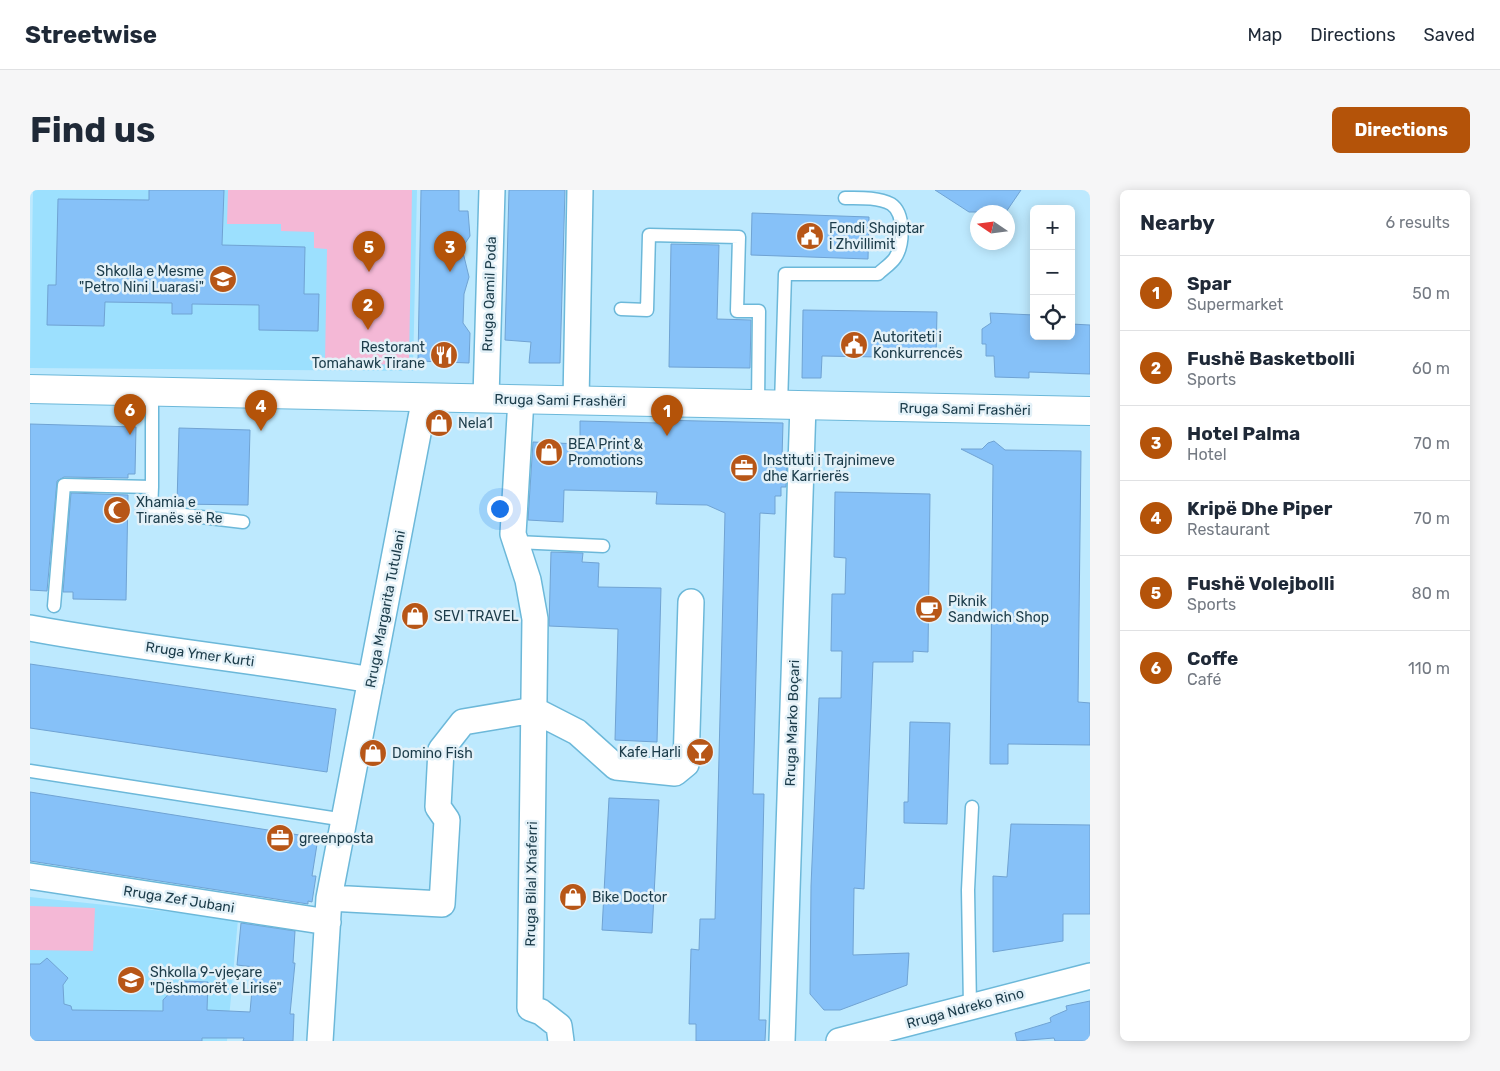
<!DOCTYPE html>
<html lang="en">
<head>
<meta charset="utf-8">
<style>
	body { margin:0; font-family:Rubik,sans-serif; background:#f6f6f7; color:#1f2937 }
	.controls { position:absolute; right:15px; top:15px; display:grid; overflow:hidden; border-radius:8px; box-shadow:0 2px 12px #0003 }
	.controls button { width:45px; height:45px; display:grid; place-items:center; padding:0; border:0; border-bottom:1px solid #e0e1e3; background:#fff; color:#1f2937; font:25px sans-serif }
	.compass { position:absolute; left:940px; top:15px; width:45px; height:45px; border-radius:50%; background:#fff; box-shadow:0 2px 12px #0003; rotate:283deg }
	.you { position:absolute; left:469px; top:318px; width:18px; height:18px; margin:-12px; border:4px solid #fff; border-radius:50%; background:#1a73e8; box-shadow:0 0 0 8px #1a73e833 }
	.badge { display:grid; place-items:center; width:32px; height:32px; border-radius:50%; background:#b45309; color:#fff; font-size:16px; font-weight:700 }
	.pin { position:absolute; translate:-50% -41px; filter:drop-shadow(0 1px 2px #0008) }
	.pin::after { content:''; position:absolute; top:26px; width:18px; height:15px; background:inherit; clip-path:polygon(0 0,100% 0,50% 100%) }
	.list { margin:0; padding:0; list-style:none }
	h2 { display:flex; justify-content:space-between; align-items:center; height:65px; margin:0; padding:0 20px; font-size:21px }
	h2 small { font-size:16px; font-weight:400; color:#747a83 }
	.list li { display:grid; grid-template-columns:32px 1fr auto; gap:15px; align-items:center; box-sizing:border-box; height:75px; padding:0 20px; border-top:1px solid #e0e1e3 }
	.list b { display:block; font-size:19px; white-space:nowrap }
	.list p { margin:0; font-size:16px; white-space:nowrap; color:#747a83 }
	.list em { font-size:16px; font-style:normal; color:#747a83 }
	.icon { flex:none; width:28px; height:28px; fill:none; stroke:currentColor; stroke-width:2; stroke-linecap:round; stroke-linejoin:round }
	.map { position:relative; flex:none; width:1060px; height:851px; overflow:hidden; border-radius:8px }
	header { display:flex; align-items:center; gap:30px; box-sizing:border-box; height:70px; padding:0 25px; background:#fff; border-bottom:1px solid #e0e1e3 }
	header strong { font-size:24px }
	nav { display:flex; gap:28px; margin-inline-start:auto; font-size:18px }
	.intro { display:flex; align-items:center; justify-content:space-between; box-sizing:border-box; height:120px; padding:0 30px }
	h1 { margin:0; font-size:35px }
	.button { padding:12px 22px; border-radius:8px; background:#b45309; color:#fff; font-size:18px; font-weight:700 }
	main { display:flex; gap:30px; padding:0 30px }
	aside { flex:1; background:#fff; border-radius:8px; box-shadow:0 2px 12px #0003 }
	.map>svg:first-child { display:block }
</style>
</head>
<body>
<header>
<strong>Streetwise</strong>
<nav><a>Map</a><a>Directions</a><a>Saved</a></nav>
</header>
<div class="intro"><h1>Find us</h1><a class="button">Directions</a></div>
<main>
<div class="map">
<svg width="1060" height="851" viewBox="0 0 1060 851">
	<rect width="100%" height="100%" fill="#bde9fe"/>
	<!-- built -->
	<path fill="#9ce0fe" d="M3,0H387L383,181L0,178Z
		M0,707L208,729L197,851H0Z"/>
	<!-- green -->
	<path fill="#f4b8d6" d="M198,0H382L379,175L295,173L297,59L284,58V42L251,41V34H197Z
		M0,716L65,718L63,761L0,760Z"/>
	<!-- building -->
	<path fill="#86c1f8" stroke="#70a3d3" d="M119,0H194L192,55L275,57L274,104H289L288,141L229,140V115L162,114V124H142V113L75,112L74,136L17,135L18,95H26L28,9L119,10Z
		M391,0H429V21H438L440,46L432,58L439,87L434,104L433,133L440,143L439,173L388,171Z
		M479,0H535L530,173H499L501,152L475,150Z
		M905,0H991L976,22H939Z
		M722,23L839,27L838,69L721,65Z
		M641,54L689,55L687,129L721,130L720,178L639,177Z
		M773,120L907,122L906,168L792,166L791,188H772Z
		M960,123L1004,125V146H1041V134L1060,135V184L999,182V188L965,187L964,166H956V154H952V139L961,133Z
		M629,230L753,233L752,268H757L756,297H751V306H745V324L730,323L723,604H734L729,830H736L735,851H666V834H659L661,759L669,760L670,729H685L695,323L677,315L626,314L627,302L534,300L533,332L498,330L503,252L550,254V231L629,233Z
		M0,234L106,237L105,284H98V288L34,287L27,291L17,401L0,400Z
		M149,238L220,240L218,315L147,314Z
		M964,251L975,260L1051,261L1048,512L1060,513V555L978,554V574H960L963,275L931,259H952L958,253Z
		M805,302L900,304L898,462L883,461V472H843L834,699L824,698L823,765L879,763L877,795L810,820H794L780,804L781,696L789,508H811L812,461H801L802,404H815L816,368L804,367Z
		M41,303L98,305L96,410L43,409V402H33Z
		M521,362L553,363L552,372L569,373L568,397L631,398L627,552L585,550L588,439L519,436Z
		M0,474L306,519L297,582L0,538Z
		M880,532L920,533L917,634L874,633V612H878Z
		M0,602L288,648L282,686H286L282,712L278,711V714L0,671Z
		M579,608L629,610L622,743L572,740Z
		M981,634L1060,635V724H1033V751L963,762V686L977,687Z
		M211,733L265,741L263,773H265L260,824H264L263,851H213L214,848H172V851H0V774H10L17,768L38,788L33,795L34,814L41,816L42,820L133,821V810L151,791L178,792L177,820L220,822L224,777L207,775Z
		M1060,811V851H1025L1024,848L987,851L985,843L1021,832L1020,828L1023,826L1037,820L1036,816Z"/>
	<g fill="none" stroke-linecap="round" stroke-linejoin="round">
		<!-- service casing -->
		<g stroke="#6cb8d9" stroke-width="15">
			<path id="service" d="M591,119L617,120L619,45L709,47L707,121H729L728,214
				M751,215L755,84H848C853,79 861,74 865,68C874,55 875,23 861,14C848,7 829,8 815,8
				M122,297L121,321L213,332
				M486,352L573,356
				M24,416L34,295L122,297V201
				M0,581L315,630
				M940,817L938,700L942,617"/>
		</g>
		<!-- minor casing -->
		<g stroke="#6cb8d9" stroke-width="28">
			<path id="minor" d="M456,208L462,0
				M491,209L483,344L498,390L505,429L500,818L511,822L529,836L531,851
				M546,211L550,0
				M0,438C113,459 228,470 341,490
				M0,686L298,732
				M299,708L412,714L417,630L408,617L411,560L433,532L504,520L547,542L586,577L645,583L656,574L661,412
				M290,851L299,708L395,207
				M752,851L773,215
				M809,851L1060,786"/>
		</g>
		<!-- secondary casing -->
		<g stroke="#6cb8d9" stroke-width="30">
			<path id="secondary" d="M0,199L1060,221"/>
		</g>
		<!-- service -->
		<use href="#service" stroke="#fff" stroke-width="12"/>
		<!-- minor -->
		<use href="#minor" stroke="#fff" stroke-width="25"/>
		<!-- secondary -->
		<use href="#secondary" stroke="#fff" stroke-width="28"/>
	</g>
	<!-- icons -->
	<defs>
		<g id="civic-disc" transform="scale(1.4375)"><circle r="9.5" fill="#b75617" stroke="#e3f1f8"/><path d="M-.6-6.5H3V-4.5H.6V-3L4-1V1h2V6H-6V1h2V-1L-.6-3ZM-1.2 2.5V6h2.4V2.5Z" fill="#fff"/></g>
		<g id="school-disc" transform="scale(1.4375)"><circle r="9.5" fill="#b75617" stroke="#e3f1f8"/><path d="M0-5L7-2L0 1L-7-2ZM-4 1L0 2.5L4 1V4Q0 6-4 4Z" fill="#fff"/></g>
		<g id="restaurant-disc" transform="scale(1.4375)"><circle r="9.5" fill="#b75617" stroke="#e3f1f8"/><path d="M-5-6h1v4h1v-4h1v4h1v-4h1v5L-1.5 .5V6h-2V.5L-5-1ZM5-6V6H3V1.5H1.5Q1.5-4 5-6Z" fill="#fff"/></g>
		<g id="shop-disc" transform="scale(1.4375)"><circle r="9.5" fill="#b75617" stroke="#e3f1f8"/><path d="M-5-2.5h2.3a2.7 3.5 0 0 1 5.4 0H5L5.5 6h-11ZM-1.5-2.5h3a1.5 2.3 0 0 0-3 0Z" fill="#fff"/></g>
		<g id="office-disc" transform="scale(1.4375)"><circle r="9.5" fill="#b75617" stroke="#e3f1f8"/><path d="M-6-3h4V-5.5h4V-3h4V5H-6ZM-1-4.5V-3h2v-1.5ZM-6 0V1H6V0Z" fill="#fff"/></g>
		<g id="mosque-disc" transform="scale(1.4375)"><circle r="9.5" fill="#b75617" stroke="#e3f1f8"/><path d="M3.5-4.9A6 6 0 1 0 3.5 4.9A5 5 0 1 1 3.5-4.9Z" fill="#fff"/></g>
		<g id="cafe-disc" transform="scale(1.4375)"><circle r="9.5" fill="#b75617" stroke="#e3f1f8"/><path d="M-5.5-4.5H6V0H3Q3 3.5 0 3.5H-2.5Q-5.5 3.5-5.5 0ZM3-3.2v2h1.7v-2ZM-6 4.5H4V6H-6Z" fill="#fff"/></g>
		<g id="bar-disc" transform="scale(1.4375)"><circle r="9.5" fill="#b75617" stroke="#e3f1f8"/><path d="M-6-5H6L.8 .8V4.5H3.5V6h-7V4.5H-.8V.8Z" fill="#fff"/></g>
	</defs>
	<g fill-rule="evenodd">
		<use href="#civic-disc" x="780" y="46"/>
		<use href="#school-disc" x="193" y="89"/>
		<use href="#civic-disc" x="824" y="155"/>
		<use href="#restaurant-disc" x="414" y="165"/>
		<use href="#shop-disc" x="409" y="233"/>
		<use href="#shop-disc" x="519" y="262"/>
		<use href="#office-disc" x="714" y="278"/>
		<use href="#mosque-disc" x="87" y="320"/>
		<use href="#cafe-disc" x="899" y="419"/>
		<use href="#shop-disc" x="385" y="426"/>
		<use href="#bar-disc" x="670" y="562"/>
		<use href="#shop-disc" x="343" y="563"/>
		<use href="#office-disc" x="250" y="648"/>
		<use href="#shop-disc" x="543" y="707"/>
		<use href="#school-disc" x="101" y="790"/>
	</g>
	<g text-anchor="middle" stroke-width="5" stroke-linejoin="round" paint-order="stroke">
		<!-- poi labels -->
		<g font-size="14" fill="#1c3c4a" stroke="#e3f1f8" text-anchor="start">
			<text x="799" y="43">Fondi Shqiptar<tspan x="799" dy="16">i Zhvillimit</tspan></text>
			<text x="174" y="86" text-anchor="end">Shkolla e Mesme<tspan x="174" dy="16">"Petro Nini Luarasi"</tspan></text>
			<text x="843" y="152">Autoriteti i<tspan x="843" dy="16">Konkurrencës</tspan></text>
			<text x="395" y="162" text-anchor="end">Restorant<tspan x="395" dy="16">Tomahawk Tirane</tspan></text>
			<text x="428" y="238">Nela1</text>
			<text x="538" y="259">BEA Print &amp;<tspan x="538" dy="16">Promotions</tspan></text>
			<text x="733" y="275">Instituti i Trajnimeve<tspan x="733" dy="16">dhe Karrierës</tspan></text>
			<text x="106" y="317">Xhamia e<tspan x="106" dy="16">Tiranës së Re</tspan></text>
			<text x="918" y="416">Piknik<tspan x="918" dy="16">Sandwich Shop</tspan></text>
			<text x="404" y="431">SEVI TRAVEL</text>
			<text x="651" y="567" text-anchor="end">Kafe Harli</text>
			<text x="362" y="568">Domino Fish</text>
			<text x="269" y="653">greenposta</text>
			<text x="562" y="712">Bike Doctor</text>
			<text x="120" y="787">Shkolla 9-vjeçare<tspan x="120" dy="16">"Dëshmorët e Lirisë"</tspan></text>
		</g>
		<!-- street labels -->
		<g font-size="14" fill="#1c3c4a" stroke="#e3f1f8">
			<text transform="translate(459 104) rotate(-88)" y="5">Rruga Qamil Poda</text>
			<text transform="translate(530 210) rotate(1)" y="5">Rruga Sami Frashëri</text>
			<text transform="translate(935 219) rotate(1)" y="5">Rruga Sami Frashëri</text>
			<text transform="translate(355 419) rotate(-79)" y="5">Rruga Margarita Tutulani</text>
			<text transform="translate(170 464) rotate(8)" y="5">Rruga Ymer Kurti</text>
			<text transform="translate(762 533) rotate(-88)" y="5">Rruga Marko Boçari</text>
			<text transform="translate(501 694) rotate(-89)" y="5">Rruga Bilal Xhaferri</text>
			<text transform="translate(149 709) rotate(9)" y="5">Rruga Zef Jubani</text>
			<text transform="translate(935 818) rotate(-15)" y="5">Rruga Ndreko Rino</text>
		</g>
	</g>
</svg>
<div class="controls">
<button>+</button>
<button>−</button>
<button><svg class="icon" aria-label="locate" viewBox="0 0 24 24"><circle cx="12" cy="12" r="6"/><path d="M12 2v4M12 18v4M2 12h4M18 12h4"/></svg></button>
</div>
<svg class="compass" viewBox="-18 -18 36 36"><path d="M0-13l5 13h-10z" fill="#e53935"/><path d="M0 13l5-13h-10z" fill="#747a83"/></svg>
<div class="you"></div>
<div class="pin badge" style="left:637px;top:246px">1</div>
<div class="pin badge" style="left:338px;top:140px">2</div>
<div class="pin badge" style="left:420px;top:82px">3</div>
<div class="pin badge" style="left:231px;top:241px">4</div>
<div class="pin badge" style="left:339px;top:82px">5</div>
<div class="pin badge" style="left:100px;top:245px">6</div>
</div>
<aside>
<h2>Nearby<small>6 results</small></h2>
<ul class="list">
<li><span class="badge">1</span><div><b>Spar</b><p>Supermarket</p></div><em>50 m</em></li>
<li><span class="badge">2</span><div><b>Fushë Basketbolli</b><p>Sports</p></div><em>60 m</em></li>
<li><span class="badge">3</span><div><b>Hotel Palma</b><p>Hotel</p></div><em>70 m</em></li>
<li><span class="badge">4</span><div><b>Kripë Dhe Piper</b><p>Restaurant</p></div><em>70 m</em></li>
<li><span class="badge">5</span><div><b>Fushë Volejbolli</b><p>Sports</p></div><em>80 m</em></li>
<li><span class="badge">6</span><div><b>Coffe</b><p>Café</p></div><em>110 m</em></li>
</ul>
</aside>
</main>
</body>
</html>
